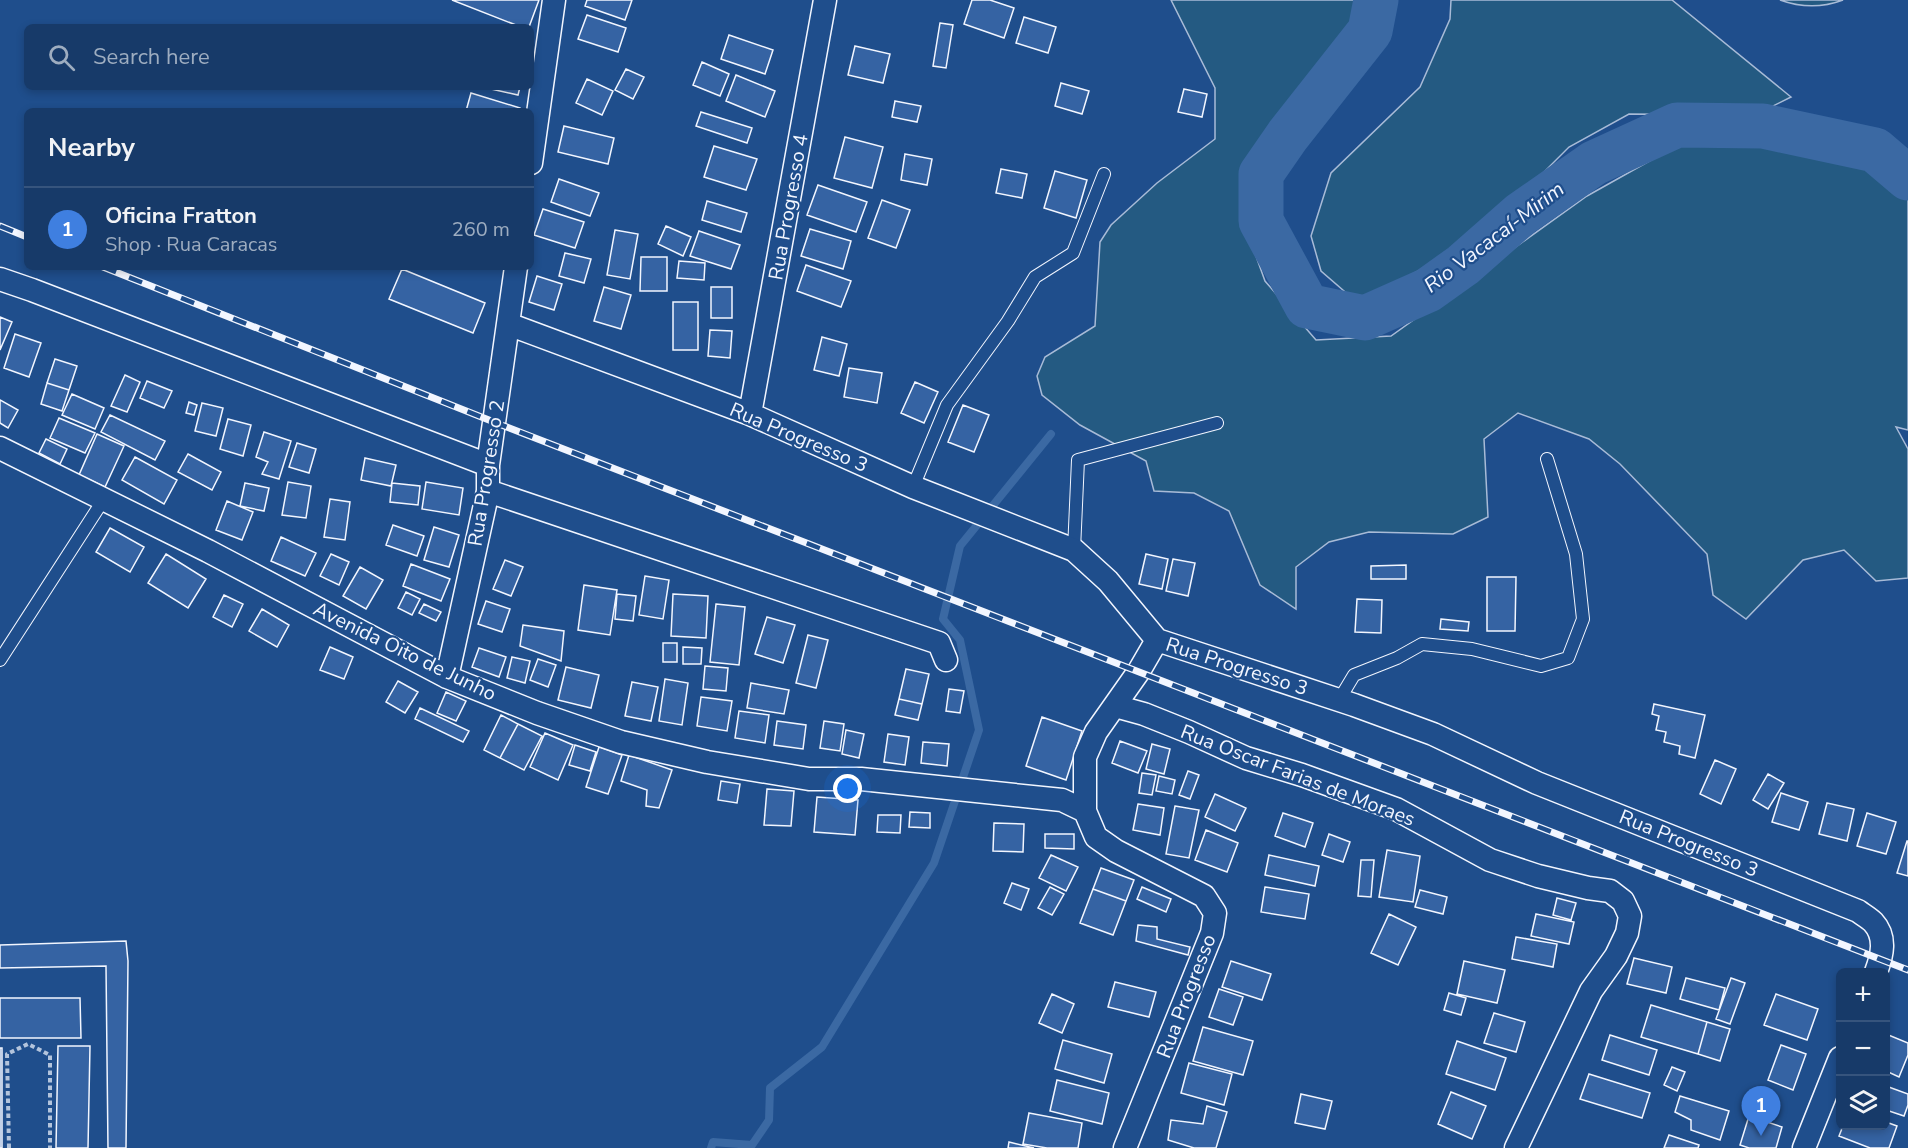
<!DOCTYPE html>
<html lang="en">
<head>
<meta charset="utf-8">
<style>
	body { margin:0; font-family:"Nunito Sans",sans-serif; background:#244571; color:#f1f3f6 }
	.controls { position:absolute; right:18px; bottom:18px; display:grid; overflow:hidden; border-radius:9px; box-shadow:0 3px 9px #0003 }
	.controls button { width:54px; height:54px; display:grid; place-items:center; padding:0; border:0; border-bottom:2px solid #36547d; background:#173a69; color:#f1f3f6; font:30px sans-serif }
	.you { position:absolute; left:848px; top:789px; width:21px; height:21px; margin:-15px; border:4px solid #fff; border-radius:50%; background:#1a73e8; box-shadow:0 0 0 9px #1a73e833 }
	.badge { display:grid; place-items:center; width:39px; height:39px; border-radius:50%; background:#8abfa5; color:#fff; font-size:20px; font-weight:700 }
	.pin { position:absolute; translate:-50% -50px; filter:drop-shadow(0 2px 3px #0008) }
	.pin::after { content:''; position:absolute; top:32px; width:21px; height:18px; background:inherit; clip-path:polygon(0 0,100% 0,50% 100%) }
	.list { margin:0; padding:0; list-style:none }
	h2 { display:flex; justify-content:space-between; align-items:center; height:78px; margin:0; padding:0 24px; font-size:26px }
	h2 small { font-size:20px; font-weight:400; color:#9eadc0 }
	.list li { display:grid; grid-template-columns:39px 1fr auto; gap:18px; align-items:center; box-sizing:border-box; height:84px; padding:0 24px; border-top:2px solid #36547d }
	.list b { display:block; font-size:22px; white-space:nowrap }
	.list p { margin:0; font-size:20px; white-space:nowrap; color:#9eadc0 }
	.list em { font-size:20px; font-style:normal; color:#9eadc0 }
	.icon { flex:none; width:33px; height:33px; fill:none; stroke:currentColor; stroke-width:2; stroke-linecap:round; stroke-linejoin:round }
	.map { position:relative; flex:none; width:1908px; height:1148px; overflow:hidden }
	.search { position:absolute; background:#173a69; box-shadow:0 3px 9px #0003; left:24px; top:24px; width:510px; height:66px; display:flex; align-items:center; gap:15px; box-sizing:border-box; padding:0 21px; border-radius:9px; color:#9eadc0; font-size:22px }
	.panel { position:absolute; background:#173a69; box-shadow:0 3px 9px #0003; left:24px; top:108px; width:510px; height:162px; border-radius:9px }
	.map>svg:first-child { display:block }
</style>
</head>
<body>
<div class="map">
<svg width="1908" height="1148" viewBox="0 0 1908 1148">
	<rect width="100%" height="100%" fill="#1f4e8c"/>
	<!-- green -->
	<path fill="#245a82" stroke="#a8bbd7" stroke-width="1.5" d="M1171,0H1369L1357,38L1335,72L1277,132L1250,187L1252,245L1265,281L1316,340L1391,336L1587,196L1678,145L1738,142L1869,167L1908,193V430L1896,427L1908,449V578L1876,581L1844,550L1803,560L1746,619L1713,595L1707,554L1620,464L1589,439L1518,413L1484,439L1488,517L1453,534L1369,532L1329,542L1296,567V609L1260,585L1229,511L1194,493L1154,491L1146,461L1080,425L1042,395L1037,376L1045,357L1095,326L1100,242L1111,225L1157,183L1215,139V88Z
		M1451,0H1672L1791,97L1755,115L1629,114L1569,147L1481,235L1426,267L1370,296L1351,297L1321,271L1311,236L1331,173L1420,87L1450,19Z
		M1780,0H1843C1822,8 1802,8 1780,0Z"/>
	<g fill="none" stroke-linecap="round" stroke-linejoin="round">
		<!-- stream -->
		<path stroke="#3b69a3" stroke-width="8" d="M711,1148L713,1142L752,1145L769,1120L770,1088L822,1047L934,863L979,730L960,640L943,619L960,546L1051,434"/>
		<!-- river -->
		<path stroke="#3b69a3" stroke-width="45" d="M1376,0L1370,31L1288,135L1261,174V221L1307,306L1365,318L1428,290L1463,265L1521,214L1594,163L1677,125L1763,126L1875,150L1908,178"/>
	</g>
	<!-- building -->
	<path fill="#3563a3" stroke="#f2f6ff" stroke-width="1.5" d="M452,0H539L529,27H521Z
		M587,0H632L625,20L585,6Z
		M972,0H990L1014,8L1004,38L964,24Z
		M587,15L626,28L618,52L578,39Z
		M1024,17L1056,27L1048,53L1016,43Z
		M940,23L953,25L946,68L933,66Z
		M729,35L773,50L765,74L721,59Z
		M855,46L890,54L883,83L848,75Z
		M702,62L729,74L720,96L693,85Z
		M626,69L644,77L633,99L615,90Z
		M736,75L775,91L765,117L726,101Z
		M587,79L613,91L602,115L576,103Z
		M1061,83L1089,91L1082,114L1055,106Z
		M482,87H520L518,95Z
		M1184,89L1207,94L1202,117L1178,112Z
		M471,93L520,108L519,111H466Z
		M895,101L921,106L917,122L892,117Z
		M701,112L752,128L747,143L696,126Z
		M564,126L614,138L608,164L558,152Z
		M845,137L883,147L872,188L834,178Z
		M714,146L757,159L746,190L704,177Z
		M905,154L932,159L927,185L901,180Z
		M1001,169L1027,174L1022,198L996,193Z
		M1055,171L1087,180L1076,218L1044,208Z
		M559,179L599,193L590,216L551,202Z
		M818,185L867,202L856,232L807,215Z
		M882,200L910,210L896,248L868,238Z
		M707,201L747,213L741,232L702,220Z
		M543,209L584,222L575,248L534,235Z
		M666,226L691,237L683,256L658,244Z
		M810,229L851,241L843,269L801,256Z
		M615,230L638,234L630,279L607,275Z
		M699,231L740,245L731,269L690,256Z
		M565,253L591,259L584,283L559,276Z
		M641,257H667V291H640Z
		M679,261L705,263L704,280L677,278Z
		M806,265L851,281L841,307L797,291Z
		M402,269L485,303L473,333L389,299Z
		M537,276L562,284L554,310L529,302Z
		M604,287L631,295L621,329L594,321Z
		M711,287H732V318H711Z
		M673,302H698V350H673Z
		M0,317L12,322L0,350Z
		M710,330L732,331L730,358L708,356Z
		M15,334L41,343L29,377L4,368Z
		M822,337L847,344L839,376L814,370Z
		M55,359L77,366L69,390L47,383Z
		M849,368L882,373L877,403L844,397Z
		M125,375L140,382L127,412L111,406Z
		M147,381L172,391L164,408L140,398Z
		M915,382L938,392L924,423L901,413Z
		M47,383L69,390L62,411L41,404Z
		M72,394L104,408L95,429L62,415Z
		M0,400L18,410L8,428L0,423Z
		M189,402L197,405L194,415L186,413Z
		M202,403L223,408L216,436L195,431Z
		M963,405L989,415L974,452L948,442Z
		M110,415L165,441L155,460L101,432Z
		M59,418L95,433L85,453L50,438Z
		M228,419L251,425L243,456L220,449Z
		M264,432L291,441L279,479L262,474L268,462L256,457Z
		M97,434L124,446L105,487L79,475Z
		M46,439L67,449L60,464L39,453Z
		M297,443L316,449L309,473L289,467Z
		M188,454L221,472L212,490L178,472Z
		M135,457L177,480L164,504L122,480Z
		M365,458L396,465L391,486L361,480Z
		M288,482L311,486L306,518L282,515Z
		M426,482L463,488L459,515L422,509Z
		M245,483L269,488L264,511L240,506Z
		M392,483L420,486L418,505L390,502Z
		M330,499L350,502L345,540L324,537Z
		M227,501L253,512L242,540L216,530Z
		M393,525L424,536L417,556L386,545Z
		M434,527L459,535L449,567L424,560Z
		M110,528L144,547L130,572L96,552Z
		M281,537L316,553L305,576L271,561Z
		M166,554L206,579L188,608L148,583Z
		M331,554L349,562L339,585L320,576Z
		M1146,554L1168,559L1162,589L1139,584Z
		M1173,559L1195,563L1188,596L1166,591Z
		M505,560L523,567L511,596L493,589Z
		M411,564L450,579L441,601L403,586Z
		M1406,565V579H1371V566Z
		M360,567L383,580L366,609L343,596Z
		M645,576L669,580L663,619L639,615Z
		M1487,577H1516L1515,631H1487Z
		M584,585L617,590L610,635L578,630Z
		M406,592L420,599L412,615L398,608Z
		M617,594L636,596L633,621L615,619Z
		M673,594L708,596L706,638L671,636Z
		M224,595L243,604L232,627L213,617Z
		M1357,599L1382,600L1381,633L1355,632Z
		M486,601L510,609L502,632L478,624Z
		M424,604L441,612L436,621L419,613Z
		M716,604L745,607L739,665L710,662Z
		M262,609L289,625L277,647L249,631Z
		M767,617L795,625L783,663L755,654Z
		M1441,619L1469,622L1468,631L1440,629Z
		M523,625L564,631L561,661L520,646Z
		M808,635L828,640L816,688L796,683Z
		M663,643H677V662H663Z
		M330,647L353,657L344,679L320,670Z
		M683,647L702,648L701,664H683Z
		M479,648L506,657L499,677L472,667Z
		M512,657L530,661L525,683L507,678Z
		M538,659L556,665L548,687L530,680Z
		M705,666L728,668L726,691L703,689Z
		M566,667L599,675L591,708L558,700Z
		M906,669L929,674L922,704L899,699Z
		M665,679L688,683L682,725L659,721Z
		M398,681L418,692L405,713L386,702Z
		M632,682L658,687L651,721L625,716Z
		M751,683L789,690L784,714L747,708Z
		M949,689L964,691L960,713L946,711Z
		M446,692L466,701L456,721L437,713Z
		M701,697L732,701L727,731L697,726Z
		M899,699L922,704L918,720L895,715Z
		M1654,704L1705,715L1695,758L1679,754L1680,746L1664,742L1666,732L1656,730L1659,716L1652,714Z
		M420,708L469,731L463,742L415,719Z
		M739,711L769,715L765,743L735,738Z
		M501,715L518,724L500,758L484,750Z
		M1042,717L1082,731L1066,780L1026,766Z
		M777,721L806,725L803,749L774,745Z
		M824,721L844,724L840,751L820,748Z
		M518,724L542,736L524,770L500,758Z
		M846,730L864,734L859,758L842,754Z
		M545,733L573,745L558,780L530,767Z
		M888,734L909,737L905,765L884,762Z
		M1120,741L1147,751L1138,773L1112,763Z
		M923,742L949,744L947,766L921,763Z
		M1152,744L1170,749L1164,774L1146,769Z
		M575,745L596,752L590,771L569,765Z
		M599,747L622,755L608,794L586,787Z
		M629,755L672,770L659,808L646,806L647,790L621,781Z
		M1715,760L1736,769L1721,804L1700,794Z
		M1188,771L1199,775L1190,799L1179,795Z
		M1142,773L1156,775L1152,795L1139,793Z
		M1768,774L1784,783L1768,809L1753,800Z
		M1159,776L1175,780L1172,794L1156,791Z
		M721,781L740,784L737,803L718,800Z
		M767,789L794,791L791,826L764,825Z
		M1781,793L1808,802L1799,830L1772,822Z
		M1215,794L1246,808L1235,831L1205,817Z
		M817,797L858,800L855,835L814,832Z
		M1827,803L1854,809L1847,841L1819,834Z
		M1138,804L1164,808L1160,835L1133,830Z
		M1175,806L1199,810L1189,858L1166,854Z
		M910,812L930,813V828L909,827Z
		M1283,813L1313,823L1305,847L1275,836Z
		M1867,813L1896,822L1886,854L1857,846Z
		M878,815H901L900,833L877,832Z
		M994,823L1024,824L1023,852L993,851Z
		M1206,830L1238,843L1227,872L1195,860Z
		M1045,834H1074V849L1045,848Z
		M1329,834L1350,842L1343,862L1322,855Z
		M1907,841H1908V876L1897,873Z
		M1387,850L1420,856L1413,902L1379,897Z
		M1051,855L1078,867L1066,891L1039,878Z
		M1269,855L1319,866L1315,886L1265,875Z
		M1361,860H1374L1371,897L1358,896Z
		M1101,868L1134,880L1126,901L1093,889Z
		M1012,883L1029,889L1021,910L1004,903Z
		M1050,887L1064,894L1052,915L1038,908Z
		M1142,887L1171,899L1166,912L1137,899Z
		M1265,887L1309,894L1305,919L1261,912Z
		M1093,889L1126,901L1113,935L1080,923Z
		M1420,890L1447,897L1443,914L1415,907Z
		M1557,898L1576,903L1571,920L1553,915Z
		M1389,914L1416,927L1398,965L1371,953Z
		M1536,914L1574,922L1569,944L1531,936Z
		M1138,925L1157,927V939L1190,947L1188,955L1136,941Z
		M1516,937L1557,944L1553,967L1512,959Z
		M126,941L128,961L126,1148H108L106,966L0,968V945Z
		M1634,958L1672,967L1666,993L1627,984Z
		M1231,961L1271,974L1262,1000L1222,987Z
		M1464,961L1505,970L1497,1003L1457,994Z
		M1686,978L1725,988L1719,1010L1680,999Z
		M1731,978L1745,983L1730,1024L1716,1019Z
		M1115,982L1156,992L1149,1017L1108,1007Z
		M1219,989L1243,997L1233,1025L1209,1017Z
		M1449,993L1466,998L1461,1015L1444,1010Z
		M1052,994L1074,1004L1062,1033L1039,1023Z
		M1776,994L1818,1009L1807,1040L1764,1025Z
		M0,998H80L81,1038H0Z
		M1651,1005L1707,1022L1698,1054L1641,1037Z
		M1494,1013L1525,1022L1516,1052L1484,1043Z
		M1707,1022L1730,1029L1720,1061L1698,1054Z
		M1203,1027L1253,1041L1243,1075L1193,1061Z
		M1886,1034L1908,1043V1055L1899,1077L1886,1071Z
		M1610,1035L1657,1050L1649,1075L1602,1060Z
		M1063,1040L1112,1054L1104,1083L1055,1069Z
		M1457,1041L1506,1058L1495,1090L1446,1074Z
		M1781,1045L1806,1054L1793,1090L1768,1080Z
		M58,1046H90L88,1148H56Z
		M0,1048H2V1148H0Z
		M1189,1063L1232,1074L1224,1105L1181,1093Z
		M1672,1067L1685,1072L1677,1091L1664,1085Z
		M1589,1074L1650,1093L1642,1118L1580,1099Z
		M1057,1080L1109,1093L1102,1124L1050,1111Z
		M1886,1086L1908,1094V1105L1904,1116L1886,1110Z
		M1451,1092L1486,1106L1472,1139L1438,1124Z
		M1301,1094L1332,1101L1325,1129L1295,1123Z
		M1680,1096L1729,1111L1720,1140L1691,1130V1120L1675,1112Z
		M1207,1106L1227,1112L1216,1148H1194L1168,1140L1171,1120L1203,1124Z
		M1029,1113L1082,1123L1078,1148H1047L1023,1144Z
		M1749,1116L1782,1127L1776,1148H1749L1740,1145Z
		M1886,1122L1897,1126L1889,1148H1870L1839,1136L1843,1126H1886Z
		M1669,1135L1699,1145L1698,1148H1664Z
		M1009,1142L1034,1148H1008Z"/>
	<g fill="none" stroke-linecap="round" stroke-linejoin="round">
		<!-- service casing -->
		<g stroke="#f2f6ff" stroke-width="14">
			<path id="service" d="M913,487L947,405L1008,321L1035,277L1073,253L1104,174
				M1074,550L1078,460L1217,423
				M0,660L104,499
				M1339,700L1354,675L1397,658L1422,644L1472,649L1541,666L1568,658L1583,619L1576,554L1547,459"/>
		</g>
		<!-- minor casing -->
		<g stroke="#f2f6ff" stroke-width="25">
			<path id="minor" d="M531,163L554,0
				M0,279L32,290L488,465
				M508,324L750,414L913,487L1074,550L1108,581L1157,640L1354,705L1433,734L1537,783L1858,911C1862,914 1869,918 1873,922C1887,937 1882,956 1876,972
				M750,414L825,0
				M0,448L208,551L447,677L537,713L621,742L707,762L809,779H861L1062,800L1085,811
				M488,491L939,643L946,660
				M447,677L488,491V465L516,267
				M1115,706L1144,714L1189,732L1246,758L1302,775L1396,809L1490,860L1538,876L1588,888L1610,891L1623,901L1630,916L1627,933L1616,956L1591,991L1516,1148
				M1125,1148L1212,933L1215,913L1204,896L1116,851L1096,837L1085,811V757L1096,732L1139,671L1157,640
				M1804,1148L1840,1058"/>
		</g>
		<!-- path -->
		<path stroke="#b3c4dc" stroke-width="4" stroke-dasharray="4.5 3" stroke-linecap="butt" d="M9,1148L7,1054L28,1044L50,1055V1148"/>
		<!-- service -->
		<use href="#service" stroke="#1f4e8c" stroke-width="12"/>
		<!-- minor -->
		<use href="#minor" stroke="#1f4e8c" stroke-width="22"/>
		<!-- rail casing -->
		<g stroke="#f2f6ff" stroke-width="7">
			<path id="rail" d="M0,226L27,237
				M103,267L494,422L1908,970"/>
		</g>
		<!-- rail -->
		<use href="#rail" stroke="#1f4e8c" stroke-width="4.5" stroke-dasharray="14" stroke-linecap="butt"/>
	</g>
	<g text-anchor="middle" stroke-width="4.5" stroke-linejoin="round" paint-order="stroke">
		<!-- street labels -->
		<g font-size="20" fill="#f2f6ff" stroke="#1f4e8c">
			<text transform="translate(788 207) rotate(-80)" y="7">Rua Progresso 4</text>
			<text transform="translate(799 437) rotate(23)" y="7">Rua Progresso 3</text>
			<text transform="translate(486 473) rotate(-81)" y="7">Rua Progresso 2</text>
			<text transform="translate(405 651) rotate(26)" y="7">Avenida Oito de Junho</text>
			<text transform="translate(1237 666) rotate(18)" y="7">Rua Progresso 3</text>
			<text transform="translate(1298 775) rotate(21)" y="7">Rua Oscar Farias de Moraes</text>
			<text transform="translate(1689 843) rotate(22)" y="7">Rua Progresso 3</text>
			<text transform="translate(1186 996) rotate(-69)" y="7">Rua Progresso</text>
		</g>
		<!-- water labels -->
		<g font-size="21" font-style="italic" fill="#f2f6ff" stroke="#1f4e8c">
			<text transform="translate(1494 237) rotate(-37)" y="7">Rio Vacacaí-Mirim</text>
		</g>
	</g>
</svg>
<div class="controls">
<button>+</button>
<button>−</button>
<button><svg class="icon" aria-label="layers" viewBox="0 0 24 24"><path d="M12 4l9 5-9 5-9-5zM3 14l9 5 9-5"/></svg></button>
</div>
<div class="you"></div>
<div class="pin badge" style="left:1761px;top:1136px;background:#3f7fe0">1</div>
<div class="search"><svg class="icon" aria-label="search" viewBox="0 0 24 24"><circle cx="10" cy="10" r="6"/><path d="M15 15l6 6"/></svg>Search here</div>
<section class="panel">
<h2>Nearby<small></small></h2>
<ul class="list">
<li><span class="badge" style="background:#3f7fe0">1</span><div><b>Oficina Fratton</b><p>Shop · Rua Caracas</p></div><em>260 m</em></li>
</ul>
</section>
</div>
</body>
</html>
